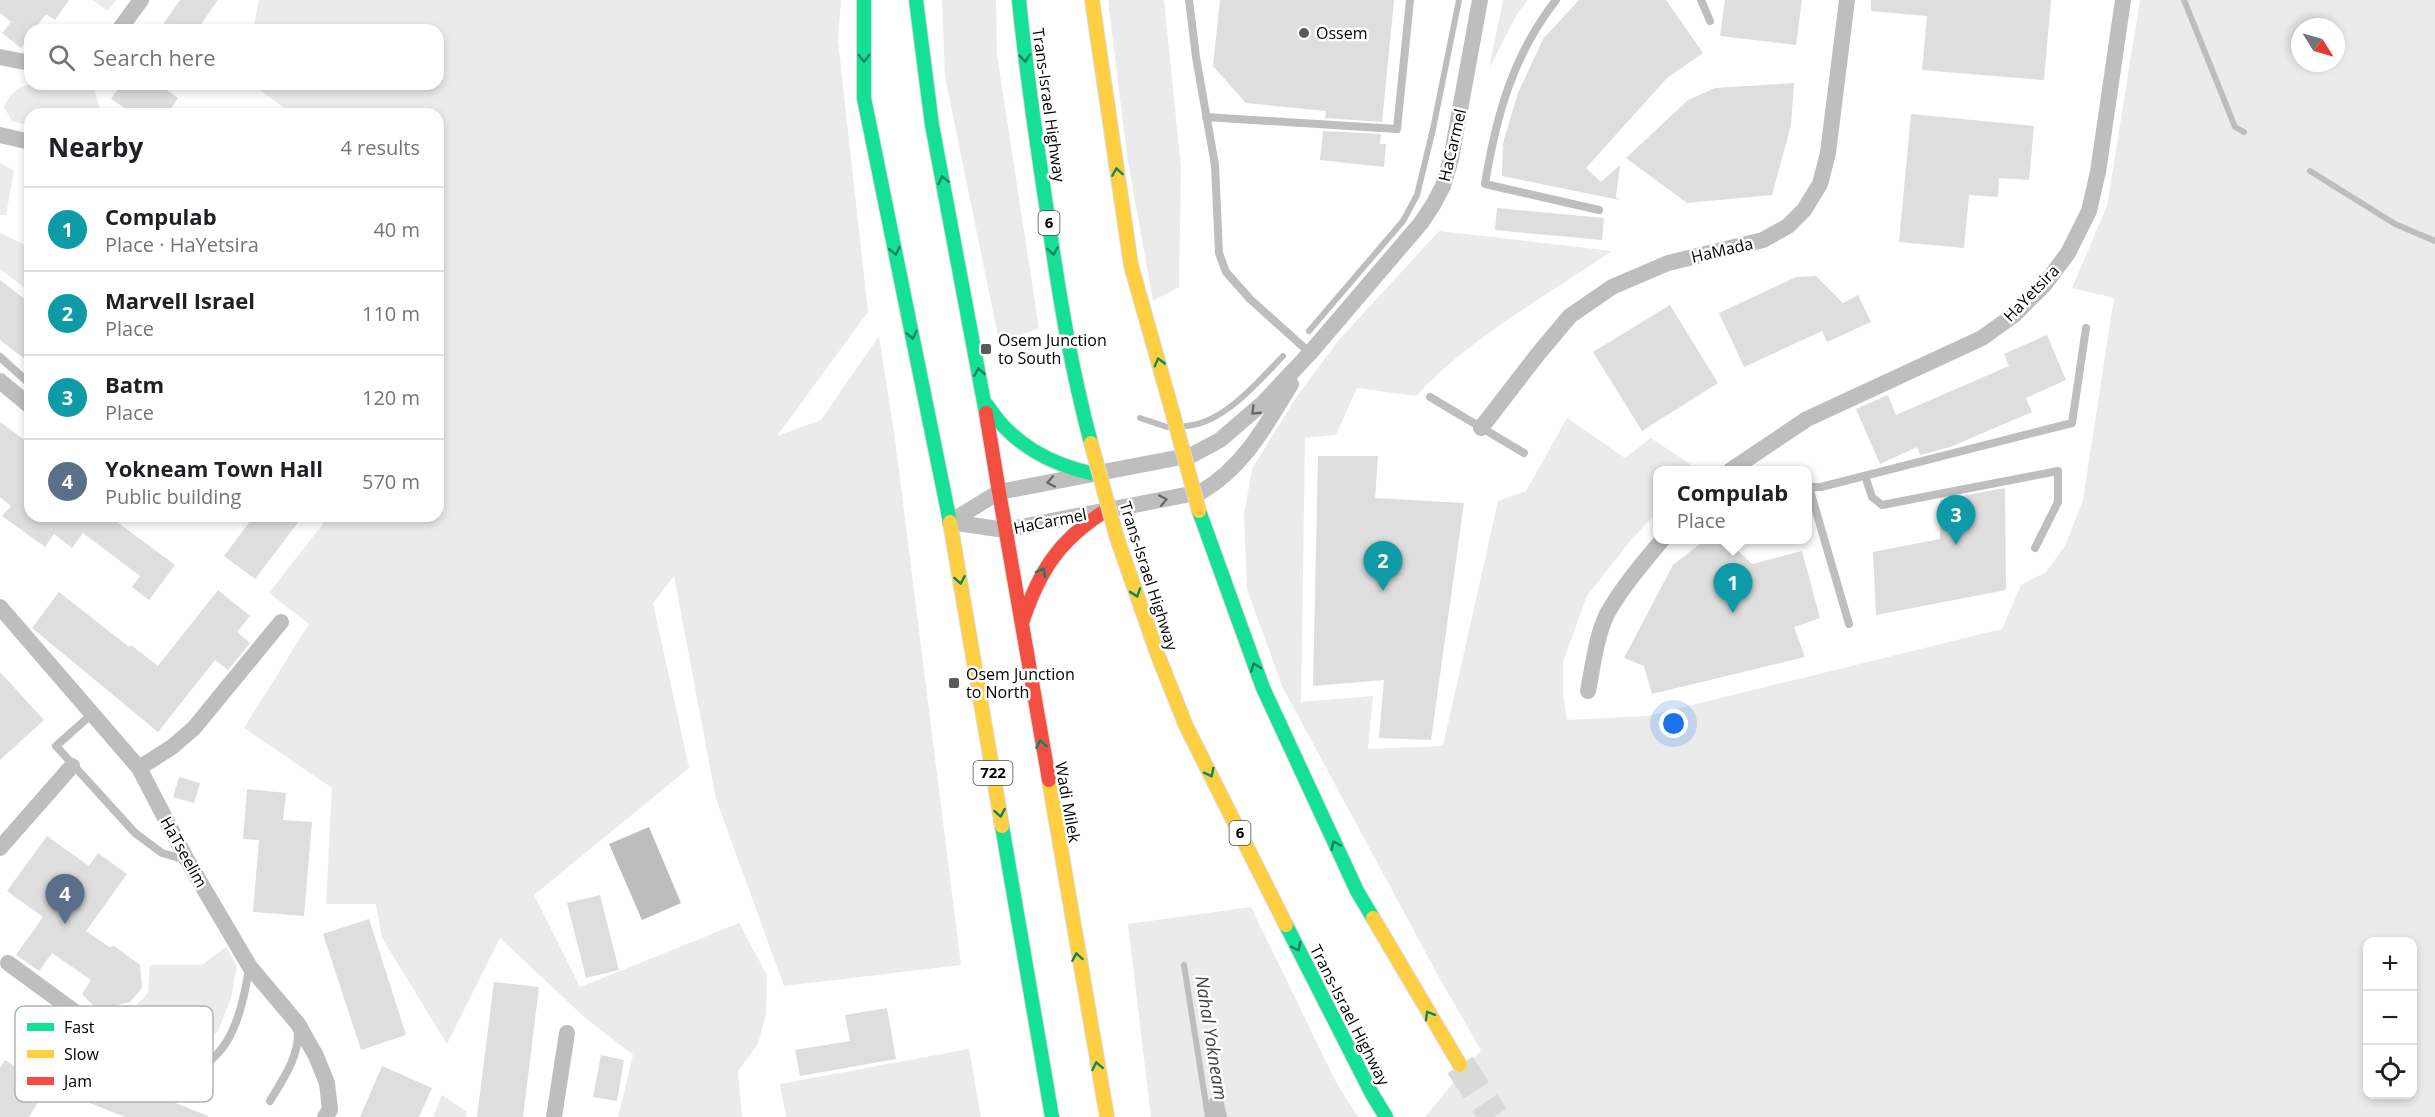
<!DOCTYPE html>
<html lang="en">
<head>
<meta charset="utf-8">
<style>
	body { margin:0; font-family:"Open Sans",sans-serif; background:#f2f2f2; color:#202124 }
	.controls { position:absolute; right:18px; bottom:18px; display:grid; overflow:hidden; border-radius:12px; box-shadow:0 3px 9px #0003 }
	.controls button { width:54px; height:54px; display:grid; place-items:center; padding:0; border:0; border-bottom:2px solid #e0e0e0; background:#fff; color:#202124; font:30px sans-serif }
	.compass { position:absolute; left:2291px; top:18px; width:54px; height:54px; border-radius:50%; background:#fff; box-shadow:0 3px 9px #0003; rotate:127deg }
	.you { position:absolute; left:1674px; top:724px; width:21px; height:21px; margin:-15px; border:4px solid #fff; border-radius:50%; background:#1a73e8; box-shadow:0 0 0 9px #1a73e833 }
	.badge { display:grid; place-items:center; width:39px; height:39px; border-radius:50%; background:#1a73e8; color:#fff; font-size:20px; font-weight:700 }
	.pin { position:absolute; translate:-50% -50px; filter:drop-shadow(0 2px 3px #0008) }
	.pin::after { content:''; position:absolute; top:32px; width:21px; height:18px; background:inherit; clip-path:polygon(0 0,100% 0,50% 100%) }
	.popup { position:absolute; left:1653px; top:466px; width:159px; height:78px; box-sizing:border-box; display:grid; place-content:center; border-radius:12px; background:#fff; filter:drop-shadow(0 2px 4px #0005); font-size:20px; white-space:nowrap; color:#757577 }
	.popup b { font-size:22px; color:#202124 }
	.popup::after { content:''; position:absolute; left:50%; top:100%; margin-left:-12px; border:12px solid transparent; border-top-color:#fff }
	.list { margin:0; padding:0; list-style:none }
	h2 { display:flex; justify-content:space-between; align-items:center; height:78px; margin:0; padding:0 24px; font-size:26px }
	h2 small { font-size:20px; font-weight:400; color:#757577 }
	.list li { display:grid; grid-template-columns:39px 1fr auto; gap:18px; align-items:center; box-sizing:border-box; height:84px; padding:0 24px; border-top:2px solid #e0e0e0 }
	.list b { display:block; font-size:22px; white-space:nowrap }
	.list p { margin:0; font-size:20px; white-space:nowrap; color:#757577 }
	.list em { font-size:20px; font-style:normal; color:#757577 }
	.icon { flex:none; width:33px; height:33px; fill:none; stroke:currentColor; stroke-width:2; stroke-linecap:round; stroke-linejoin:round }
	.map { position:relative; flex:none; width:2435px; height:1117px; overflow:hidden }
	.search { position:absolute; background:#fff; box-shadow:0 3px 9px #0003; left:24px; top:24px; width:420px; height:66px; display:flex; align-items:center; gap:15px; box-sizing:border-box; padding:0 21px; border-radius:18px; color:#757577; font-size:22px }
	.panel { position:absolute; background:#fff; box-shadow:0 3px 9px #0003; left:24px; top:108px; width:420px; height:414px; border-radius:18px }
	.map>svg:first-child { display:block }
</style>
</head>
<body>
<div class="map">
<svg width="2435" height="1117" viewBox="0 0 2435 1117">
	<rect width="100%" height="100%" fill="#fff"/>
	<!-- green -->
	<path fill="#ebebeb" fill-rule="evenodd" d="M92,0H116L108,11Z
		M259,0H841L838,41L868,312L777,436L821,420L879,336L895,439L961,965L784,986L716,799L674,576L653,603L689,768L534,895L580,987L739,923L767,975L766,1014L758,1044L738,1071L742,1117H618L633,1055L583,1016L500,938L447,1044L382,938L376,904H326L332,788L244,728L309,624L269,593L329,516H438V114H287L288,111L252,84H438V30H253Z
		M942,0H996L997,55L1039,329L999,341L945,77Z
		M1108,0H1164L1181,167L1179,287L1153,301L1127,156Z
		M1503,0H1528L1517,14L1489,69Z
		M2140,0H2435V1117H1425L1481,1050L1440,979L1282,686L1247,589L1244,515L1252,469L1297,396L1338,341L1439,231L1612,251C1546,296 1471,337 1416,396L1357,388L1336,435L1305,438L1301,702L1373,696L1368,749L1443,746L1498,501L1526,491L1567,418L1625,458L1651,438L1690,464L1693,470H1658V511L1631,540L1587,596L1563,662V693L1567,720L1647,716L2002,629L2021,585L2046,572L2065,546L2083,500L2114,298L2072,288L2107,206ZM2300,27H2336V63H2300ZM2368,942H2412V1094H2368Z
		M31,84H92L102,114H30V126L12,121L4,107C10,93 17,88 31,84Z
		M0,163L14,170L6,215H0Z
		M0,233L30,247V292L0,269Z
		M1251,907L1336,1082L1358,1117H1151L1128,924Z
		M226,947L237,966L231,998L218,1031L197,1054L173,1057L143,1049L108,1020L126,1015L148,993L150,965H202Z
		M969,1049L981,1117H786L780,1084Z
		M442,1095L467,1112L466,1117H433Z"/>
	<!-- water -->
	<path fill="#bdbdbd" d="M649,827L681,903L642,920L609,844Z"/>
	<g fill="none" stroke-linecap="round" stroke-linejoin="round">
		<!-- stream -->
		<path stroke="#bdbdbd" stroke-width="6" d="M2184,0L2235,127L2244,132
			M2310,171L2395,224L2435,241
			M1309,331L1403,221L1417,195L1433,129L1459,0
			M1140,418L1167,427
			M1186,426C1223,424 1259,381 1283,356
			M1184,965L1208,1117"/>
	</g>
	<!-- building -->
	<path fill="#dedede" d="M0,0H69L55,20L46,14L34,30H30V35L21,48L2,33L11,22L0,13Z
		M180,0H218L197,30H159Z
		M1220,0H1394L1382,122L1325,118L1326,111L1246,103L1213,66Z
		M1579,0H1666L1703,53L1667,78L1586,168L1601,182L1620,165L1616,197L1620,200L1502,176L1503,143L1518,93L1543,39Z
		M1725,0H1802L1796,45L1720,36Z
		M1871,0H2051L2044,80L1922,70L1927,16L1871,11Z
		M1794,83L1791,125L1772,195L1687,203L1626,158L1688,100L1715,88Z
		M121,84H158L178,98L167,114H134L111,99Z
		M1911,114L2034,126L2029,180L1999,178L1998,197L1969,195L1964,248L1899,242Z
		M1323,131L1381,134L1380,144H1386L1384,167L1320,160Z
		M1497,208L1604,218L1602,240L1495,230Z
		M1816,276L1843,303L1858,295L1871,322L1827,342L1822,331L1744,367L1719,313L1796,277Z
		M0,280L30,303V363L0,340Z
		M1670,305L1718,383L1642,431L1593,352Z
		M2047,335L2066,380L2026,398L2032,412L1950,447L1920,455L1917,447L1880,464L1856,409L1888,395L1896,415L2009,366L2004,354Z
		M0,422L30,444V516H109L175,565L149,600L132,587L140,576L83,533L72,548L54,534L45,547L2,516L11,506L0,497Z
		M1318,456H1378L1375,498L1464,503L1431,740L1379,738L1384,680L1313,686Z
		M2005,488L2006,590L1876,615L1873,552L1940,539V500Z
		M254,516H303L255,579L224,556Z
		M1722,541L1736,549L1752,564L1802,551L1820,618L1794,627L1805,657L1652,694L1644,666L1624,658L1673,565L1701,543Z
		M218,590L250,616L237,632L250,643L228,670L215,660L158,732L32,628L59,592L129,647L131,645L158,666Z
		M0,672L44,720L0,760Z
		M179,777L200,783L194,803L173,797Z
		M247,789L286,793L283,820L312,822L304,916L253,912L259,840L243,839Z
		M47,836L89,866L98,853L127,874L86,931L109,947L114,946L140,965L142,988L130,1002L98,1010L82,994L91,980L52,953L39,971L16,955L43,917L7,891Z
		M600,895L619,970L586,978L567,903Z
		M369,919L406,1035L361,1050L323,934Z
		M494,982L539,987L523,1117H477Z
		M887,1008L896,1059L800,1076L795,1050L850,1041L845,1015Z
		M601,1055L624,1060L617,1101L593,1097Z
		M5,1060L48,1086L29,1117H0V1068Z
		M74,1062L208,1116V1117H125L62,1092Z
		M382,1066L432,1088L419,1117H360Z"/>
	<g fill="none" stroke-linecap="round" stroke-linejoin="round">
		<!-- highway-tunnel -->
		<path stroke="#d9d9d9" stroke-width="30" stroke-dasharray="30 15" stroke-linecap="butt" d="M1460,1065L1494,1117"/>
		<!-- fast casing -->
		<g stroke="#dbdbdb" stroke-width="16">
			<path id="fast" d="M864,0V98L950,522
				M916,0L932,125L986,413
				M1019,0C1026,73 1037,145 1048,218C1059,294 1071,369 1091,443
				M987,405C1012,444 1049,464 1094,474
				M1199,511L1263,688L1357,891L1373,918
				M1002,826L1052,1117
				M1286,925L1372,1094L1386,1117"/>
		</g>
		<!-- slow casing -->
		<g stroke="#dbdbdb" stroke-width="16">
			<path id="slow" d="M1092,0L1131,265L1174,418
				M950,522L1002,826
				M1117,538L1157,653L1186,726L1286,925
				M1049,780L1107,1117
				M1373,918L1460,1065"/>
		</g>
		<!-- jam casing -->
		<g stroke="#dbdbdb" stroke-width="16">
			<path id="jam" d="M986,413L999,492
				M999,492L1049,780
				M1022,623C1039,571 1059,540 1105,511"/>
		</g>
		<!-- lane -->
		<path stroke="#bebebe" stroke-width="8" d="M1189,0L1196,57L1215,165L1219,253L1226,272L1250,299L1310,353
			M1556,0C1513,55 1496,116 1485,184L1599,210
			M1701,0L1710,21
			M1206,117L1397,129L1410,0
			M0,357L30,384
			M1430,397L1524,453
			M1865,476L1872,497L1882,505L2058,471V502L2035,548
			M1808,487H1821L2072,423L2086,328
			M1809,487L1849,624
			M92,714L56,746L135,833L162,853L186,860
			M138,1058C146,1062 156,1069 164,1070C227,1080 241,1016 249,969
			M270,1101C283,1079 299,1057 298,1031"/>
		<!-- street -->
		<path stroke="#bebebe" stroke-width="16" d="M119,30L141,0
			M0,57L30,63
			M0,135L30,142
			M0,381L30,406
			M1481,428L1538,354L1570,316L1612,287L1668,263L1763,240L1788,226L1804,210L1820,184L1828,153L1847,0
			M1731,470L1807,419L1982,338L2014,315L2045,284L2068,253L2089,211L2098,172L2123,0
			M950,522L999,492L1192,455L1220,440L1263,403L1310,353L1421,223L1433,205L1443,186L1451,159L1480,0
			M950,522L1005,530L1201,492C1244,467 1266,425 1291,384
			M0,607L139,768L187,860L250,967L298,1024L316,1056L327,1083L330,1110L325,1117
			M1588,691C1593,666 1596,637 1607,614C1622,587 1643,563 1662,540
			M139,768L172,747L194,728L281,622
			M0,848L72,766
			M8,963L138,1058
			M1216,1104L1219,1117
			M554,1117L567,1033"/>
		<!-- fast -->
		<use href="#fast" stroke="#16e098" stroke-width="14"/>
		<!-- slow -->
		<use href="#slow" stroke="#ffcf43" stroke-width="14"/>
		<!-- jam -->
		<use href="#jam" stroke="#f24e42" stroke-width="14"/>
		<!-- slow-bridge casing -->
		<g stroke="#dbdbdb" stroke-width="16" stroke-linecap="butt">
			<path id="slow-bridge" d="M1174,418L1199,511
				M1091,443L1117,538"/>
		</g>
		<!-- slow-bridge -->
		<use href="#slow-bridge" stroke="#ffcf43" stroke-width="14"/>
	</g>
	<!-- one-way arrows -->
	<defs><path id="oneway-chevron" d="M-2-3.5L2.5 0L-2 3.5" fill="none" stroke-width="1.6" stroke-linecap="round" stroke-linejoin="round" transform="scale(1.5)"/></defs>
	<g stroke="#0d865b">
		<use href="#oneway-chevron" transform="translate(864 58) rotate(89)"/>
		<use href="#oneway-chevron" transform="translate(1025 58) rotate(84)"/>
		<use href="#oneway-chevron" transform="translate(1117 172) rotate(-99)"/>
		<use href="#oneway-chevron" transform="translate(943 180) rotate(-101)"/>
		<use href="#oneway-chevron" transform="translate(895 251) rotate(79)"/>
		<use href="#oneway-chevron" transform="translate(1053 251) rotate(81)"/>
		<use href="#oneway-chevron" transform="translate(912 335) rotate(78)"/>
		<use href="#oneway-chevron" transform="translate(1159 362) rotate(-106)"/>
		<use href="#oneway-chevron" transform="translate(979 372) rotate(-99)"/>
		<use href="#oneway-chevron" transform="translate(1042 572) rotate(-61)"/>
		<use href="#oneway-chevron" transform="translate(960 580) rotate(80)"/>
		<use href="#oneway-chevron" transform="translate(1136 593) rotate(71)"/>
		<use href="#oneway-chevron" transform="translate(1255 667) rotate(-110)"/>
		<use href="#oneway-chevron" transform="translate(1041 744) rotate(-100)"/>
		<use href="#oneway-chevron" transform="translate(1210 773) rotate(63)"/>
		<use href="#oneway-chevron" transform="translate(1000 813) rotate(80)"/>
		<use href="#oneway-chevron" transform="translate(1335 845) rotate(-115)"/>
		<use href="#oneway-chevron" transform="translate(1297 947) rotate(63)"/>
		<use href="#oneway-chevron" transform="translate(1077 957) rotate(-100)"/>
		<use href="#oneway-chevron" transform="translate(1429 1015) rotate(-120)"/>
		<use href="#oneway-chevron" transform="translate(1097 1066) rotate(-101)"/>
	</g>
	<g stroke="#686868">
		<use href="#oneway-chevron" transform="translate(1255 411) rotate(136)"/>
		<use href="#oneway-chevron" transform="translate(1051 482) rotate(169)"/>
		<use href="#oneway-chevron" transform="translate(1163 500) rotate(-11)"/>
	</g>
	<!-- markers -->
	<g fill="#595959" stroke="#fff" stroke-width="2">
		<circle cx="1304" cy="33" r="6"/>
		<rect x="980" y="343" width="12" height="12" rx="3"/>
		<rect x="948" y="677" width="12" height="12" rx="3"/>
	</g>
	<g text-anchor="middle" stroke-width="5" stroke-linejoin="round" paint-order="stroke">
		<!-- shield labels -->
		<g fill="#fff" stroke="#4c4c4c" stroke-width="1.5">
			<rect x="1038.5" y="211" width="21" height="24" rx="4.5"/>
			<rect x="973.5" y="761" width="39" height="24" rx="4.5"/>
			<rect x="1229.5" y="821" width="21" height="24" rx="4.5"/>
		</g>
		<g font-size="15" font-weight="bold" fill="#000">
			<text x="1049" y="228">6</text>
			<text x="993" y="778">722</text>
			<text x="1240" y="838">6</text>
		</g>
		<!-- poi labels -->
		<g font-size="16" fill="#000" stroke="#fff" text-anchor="start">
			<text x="1316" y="39">Ossem</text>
			<text x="998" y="346">Osem Junction<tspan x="998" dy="18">to South</tspan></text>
			<text x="966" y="680">Osem Junction<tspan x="966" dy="18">to North</tspan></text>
		</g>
		<!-- street labels -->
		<g font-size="16" fill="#000" stroke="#fff">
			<text transform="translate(1049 105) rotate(82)" y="6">Trans-Israel Highway</text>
			<text transform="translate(1452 145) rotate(-77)" y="6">HaCarmel</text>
			<text transform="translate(1722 250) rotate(-13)" y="6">HaMada</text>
			<text transform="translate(2031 293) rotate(-46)" y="6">HaYetsira</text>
			<text transform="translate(1050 521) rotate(-11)" y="6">HaCarmel</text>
			<text transform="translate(1149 576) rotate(72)" y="6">Trans-Israel Highway</text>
			<text transform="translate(1068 802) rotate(80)" y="6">Wadi Milek</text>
			<text transform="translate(184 852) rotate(61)" y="6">HaTseelim</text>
			<text transform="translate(1350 1015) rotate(63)" y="6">Trans-Israel Highway</text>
		</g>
		<!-- water labels -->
		<g font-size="18" font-style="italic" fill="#424242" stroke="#fff">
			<text transform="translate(1211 1038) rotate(81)" y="6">Nahal Yokneam</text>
		</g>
	</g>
	<!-- legend -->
	<rect x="15" y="1006" width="198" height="96" rx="9" fill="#fff" stroke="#b2b2b2" stroke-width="1.5"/>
	<rect x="27" y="1023" width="27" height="8" fill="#16e098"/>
	<rect x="27" y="1050" width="27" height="8" fill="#ffcf43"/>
	<rect x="27" y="1077" width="27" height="8" fill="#f24e42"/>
	<g font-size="16" fill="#000">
		<text x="64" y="1033">Fast</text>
		<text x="64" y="1060">Slow</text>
		<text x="64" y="1087">Jam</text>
	</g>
</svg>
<div class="controls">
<button>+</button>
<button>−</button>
<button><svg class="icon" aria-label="locate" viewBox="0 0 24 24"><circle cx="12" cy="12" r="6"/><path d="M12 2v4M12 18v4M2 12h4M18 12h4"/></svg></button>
</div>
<svg class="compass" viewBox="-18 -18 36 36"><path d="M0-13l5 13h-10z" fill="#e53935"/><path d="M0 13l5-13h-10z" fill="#757577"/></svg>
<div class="you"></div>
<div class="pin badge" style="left:1733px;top:613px;background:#0f9aa8">1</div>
<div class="popup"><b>Compulab</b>Place</div>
<div class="pin badge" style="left:1383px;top:591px;background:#0f9aa8">2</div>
<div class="pin badge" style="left:1956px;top:545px;background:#0f9aa8">3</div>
<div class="pin badge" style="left:65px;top:924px;background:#5c6f8a">4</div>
<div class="search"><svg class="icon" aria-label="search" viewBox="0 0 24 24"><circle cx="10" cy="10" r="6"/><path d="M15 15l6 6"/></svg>Search here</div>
<section class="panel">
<h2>Nearby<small>4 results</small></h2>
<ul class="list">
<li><span class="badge" style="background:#0f9aa8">1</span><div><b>Compulab</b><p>Place · HaYetsira</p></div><em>40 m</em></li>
<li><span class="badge" style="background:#0f9aa8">2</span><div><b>Marvell Israel</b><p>Place</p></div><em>110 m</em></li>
<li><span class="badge" style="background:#0f9aa8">3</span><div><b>Batm</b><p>Place</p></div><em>120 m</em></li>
<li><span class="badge" style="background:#5c6f8a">4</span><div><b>Yokneam Town Hall</b><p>Public building</p></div><em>570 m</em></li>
</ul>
</section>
</div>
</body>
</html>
